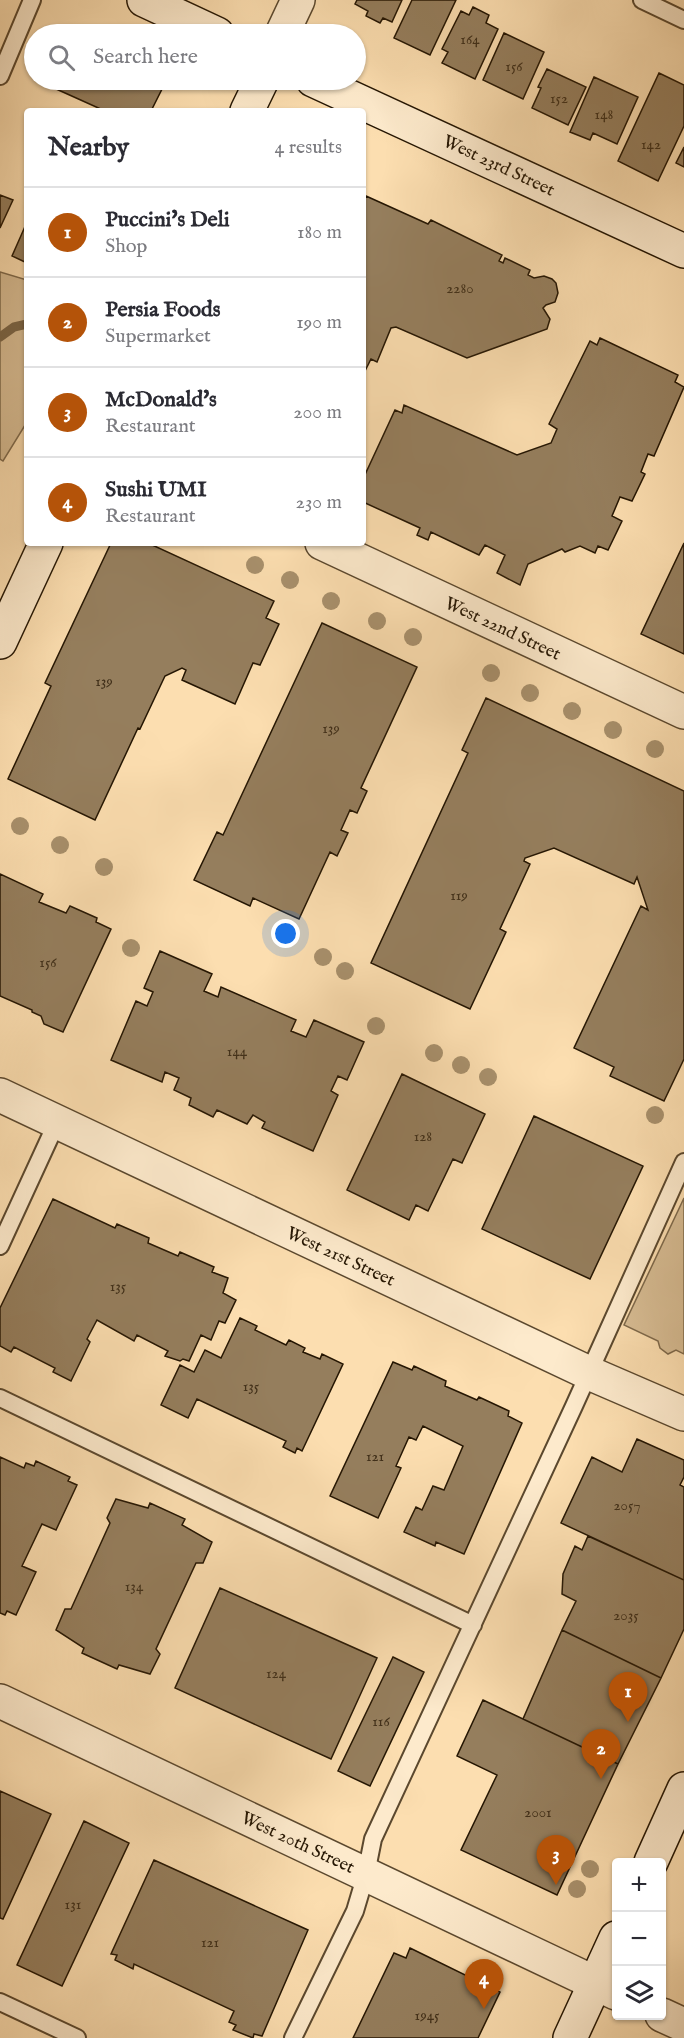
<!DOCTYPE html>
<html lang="en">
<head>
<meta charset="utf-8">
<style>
	body { margin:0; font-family:"IM FELL English",serif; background:#f7f7f7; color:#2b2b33 }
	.controls { position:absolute; right:18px; bottom:18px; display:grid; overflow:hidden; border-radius:6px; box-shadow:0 2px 4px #0004 }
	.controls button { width:54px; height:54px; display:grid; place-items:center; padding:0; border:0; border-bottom:2px solid #e1e1e2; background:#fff; color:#2b2b33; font:30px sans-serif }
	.you { position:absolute; left:286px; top:934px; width:21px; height:21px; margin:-15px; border:4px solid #fff; border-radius:50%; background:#1a73e8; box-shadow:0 0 0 9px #1a73e833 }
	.badge { display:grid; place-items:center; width:39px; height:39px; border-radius:50%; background:#b45309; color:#fff; font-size:20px; font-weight:700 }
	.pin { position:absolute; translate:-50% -50px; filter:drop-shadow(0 2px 3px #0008) }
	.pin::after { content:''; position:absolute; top:32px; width:21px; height:18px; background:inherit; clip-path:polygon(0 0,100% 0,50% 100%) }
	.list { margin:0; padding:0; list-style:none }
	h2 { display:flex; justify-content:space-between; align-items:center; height:78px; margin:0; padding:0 24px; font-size:26px }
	h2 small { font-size:20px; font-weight:400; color:#7c7c81 }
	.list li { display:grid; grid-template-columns:39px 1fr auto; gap:18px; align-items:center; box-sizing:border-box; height:90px; padding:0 24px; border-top:2px solid #e1e1e2 }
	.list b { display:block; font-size:22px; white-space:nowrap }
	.list p { margin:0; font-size:20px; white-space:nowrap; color:#7c7c81 }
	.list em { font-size:20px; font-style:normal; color:#7c7c81 }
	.icon { flex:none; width:33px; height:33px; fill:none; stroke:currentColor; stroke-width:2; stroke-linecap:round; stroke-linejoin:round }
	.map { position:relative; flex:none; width:684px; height:2038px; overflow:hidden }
	.search { position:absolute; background:#fff; box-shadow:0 2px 4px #0004; left:24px; top:24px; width:342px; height:66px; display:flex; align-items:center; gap:15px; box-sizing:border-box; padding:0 21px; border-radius:33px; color:#7c7c81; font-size:22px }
	.panel { position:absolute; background:#fff; box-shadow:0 2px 4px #0004; left:24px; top:108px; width:342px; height:438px; border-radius:6px }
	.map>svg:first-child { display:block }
</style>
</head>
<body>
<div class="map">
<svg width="684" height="2038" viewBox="0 0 684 2038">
	<rect width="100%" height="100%" fill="#fcdeb0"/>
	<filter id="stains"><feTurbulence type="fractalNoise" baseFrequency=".00333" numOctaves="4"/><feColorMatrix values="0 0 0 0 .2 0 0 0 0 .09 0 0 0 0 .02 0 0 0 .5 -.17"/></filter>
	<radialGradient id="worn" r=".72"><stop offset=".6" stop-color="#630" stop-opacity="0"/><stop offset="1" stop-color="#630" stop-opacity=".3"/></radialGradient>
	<!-- green -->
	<path fill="#d7bc93" stroke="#7e694b" stroke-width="1.5" d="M0,272L27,280V422L3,461L0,459Z
		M684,1198V1354L676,1350L668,1354L660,1348L658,1341L624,1325Z"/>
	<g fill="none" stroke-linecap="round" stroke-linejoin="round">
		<!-- stream -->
		<path stroke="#7a6547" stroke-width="9" d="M0,337L14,327L27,324"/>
	</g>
	<!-- building -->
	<path fill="#957e5d" stroke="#251603" stroke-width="1.5" d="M357,0H402L392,22L383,18L380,23L366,16L368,11L355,4Z
		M412,0H456L430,55L394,38Z
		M473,7L489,15L486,23L498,29L475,79L442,63L448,52L442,49L461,11L469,15Z
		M504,33L544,52L523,99L483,80Z
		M547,69L586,87L568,125L532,108L541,88L538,87Z
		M659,73L684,85V126L658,181L618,161Z
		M594,77L638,97L617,144L593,133L590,140L570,132Z
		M57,80H142L162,89L151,111H105L54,88Z
		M684,147V167L676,163Z
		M0,195L13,200L0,228Z
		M366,196L428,224L431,220L502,255L499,261L503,263L505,258L530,270L528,275L534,278L544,276L552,279L556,283L558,293L555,302L546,305L543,308L550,319L547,329L467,358L396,327L391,328L377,362L371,359L363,375V202Z
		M27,222V263L12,256Z
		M600,338L678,375L675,382L684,387L654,456L648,454L641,472L645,474L632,501L620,497L612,516L622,521L608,550L598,546L595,553L580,546L565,552L562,549L528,564L520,585L497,573L505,555L485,545L479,555L431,532L428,540L417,535L420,528L363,502V479L395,410L402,413L404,405L517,455L551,443L557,429L549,424L590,341L597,345Z
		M111,543H148L274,601L266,618L279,624L260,665L253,663L235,704L182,680L186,670L182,668L165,676L140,729L138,728L95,820L8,779L51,686L45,683Z
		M684,543V654L641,634Z
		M322,623L417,667L361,788L367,791L357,813L350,810L341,830L348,833L337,856L330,852L299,919L253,898L250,906L194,880L217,832L223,835Z
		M486,698L684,791V1059L664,1101L610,1076L614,1067L574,1048L641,906L648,910L637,877L634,884L554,848L525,858L524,861L530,864L500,929L506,932L470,1009L371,963L468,753L462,750Z
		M0,874L43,894L39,902L66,913L70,906L97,918L96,922L111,929L63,1032L44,1024L41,1016L32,1012V1010L0,996Z
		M160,951L212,974L204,991L218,997L221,987L296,1020L291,1031L306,1037L314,1020L364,1042L347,1080L338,1076L331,1091L338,1095L313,1151L262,1128L265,1122L253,1115L247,1124L217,1110L213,1117L189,1105L191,1098L174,1090L179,1078L165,1072L162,1082L111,1060L136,1001L147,1006L153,992L144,988Z
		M402,1074L485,1114L462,1163L453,1159L428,1211L416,1205L409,1220L347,1190Z
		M534,1116L643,1166L590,1279L482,1229Z
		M53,1199L115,1228L117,1224L149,1238L148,1243L178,1256L180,1252L214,1267L212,1272L228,1278L223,1293L236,1300L225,1323L219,1321L211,1340L201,1335L189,1361L183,1359L180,1361L165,1356L168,1351L137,1335L134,1341L97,1320L87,1339L90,1342L71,1381L53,1372L55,1368L14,1347L11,1352L0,1346V1308Z
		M240,1318L257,1326L255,1330L286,1345L289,1340L305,1348L303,1352L320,1359L322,1354L343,1364L302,1451L297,1448L295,1453L283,1447L286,1441L197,1399L188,1418L161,1405L180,1365L194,1372L205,1350L221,1358Z
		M393,1362L412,1370L414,1366L446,1381L445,1386L477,1400L479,1397L509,1411L508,1416L522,1423L464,1554L436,1542L435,1546L404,1532L416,1507L422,1510L433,1486L444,1490L463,1446L423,1426L416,1440L409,1437L396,1466L401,1468L378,1518L330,1496Z
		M637,1439L684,1460V1477L680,1485L684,1487V1580L561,1523L592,1457L622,1472Z
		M0,1457L24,1468L26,1463L34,1466L36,1461L70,1477L68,1481L77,1485L56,1530L42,1524L22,1566L36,1572L16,1615L7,1611L5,1615L0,1613Z
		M116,1499L148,1508L150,1503L185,1519L182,1525L212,1542L203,1563H196L156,1649L160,1654L150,1674L119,1665L117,1669L82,1653L84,1648L56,1630L65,1609H71L110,1523L107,1518Z
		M588,1536L684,1580V1629L661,1678L562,1630L576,1601L562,1594L563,1574L575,1546L582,1550Z
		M220,1588L377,1658L331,1759L175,1688Z
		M562,1630L661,1678L618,1764L523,1719Z
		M393,1657L424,1672L370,1786L338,1771Z
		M483,1700L618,1764L557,1895L461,1850L497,1775L457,1756Z
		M0,1791L51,1814L3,1919L0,1918Z
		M84,1821L129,1843L62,1986L17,1965Z
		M154,1860L308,1930L262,2036L254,2034L253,2038L233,2030L236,2025L229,2022L234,2011L134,1964L133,1969L115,1960L117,1955L111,1954Z
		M410,1948L500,1992L478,2038H353L394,1953L406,1958Z"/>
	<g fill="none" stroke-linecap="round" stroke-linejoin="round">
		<!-- lane casing -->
		<g stroke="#5b482e" stroke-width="20">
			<path id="lane" d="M642,0L684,20
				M0,76L32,0
				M0,1246L57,1122
				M0,1398L473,1625
				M0,2002L77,2038
				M293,2038L355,1911L366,1874L373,1839L574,1406L684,1162"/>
		</g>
		<!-- street casing -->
		<g stroke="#5b482e" stroke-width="36">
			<path id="street" d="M282,34L298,0
				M322,543L684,712
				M0,1095L589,1373L684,1414
				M0,1701L616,1993
				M662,2015L684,2025"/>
		</g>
		<!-- secondary casing -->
		<g stroke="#251603" stroke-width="36">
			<path id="secondary" d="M144,0L217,34
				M313,80L684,251
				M247,111L262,80
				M0,642L46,543
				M651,1862L684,1789
				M570,2038L616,1938"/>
		</g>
		<!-- lane -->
		<use href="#lane" stroke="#fdeacc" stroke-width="16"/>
		<!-- street -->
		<use href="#street" stroke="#fdeacc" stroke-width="33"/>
		<!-- secondary -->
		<use href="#secondary" stroke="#fdeacc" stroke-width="33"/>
	</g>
	<!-- trees -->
	<g fill="#a8906c">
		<circle cx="255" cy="565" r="9"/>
		<circle cx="290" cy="580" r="9"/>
		<circle cx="331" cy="601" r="9"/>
		<circle cx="377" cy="621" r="9"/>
		<circle cx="413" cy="637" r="9"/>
		<circle cx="491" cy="673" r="9"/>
		<circle cx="530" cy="693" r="9"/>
		<circle cx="572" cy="711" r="9"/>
		<circle cx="613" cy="730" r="9"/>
		<circle cx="655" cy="749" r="9"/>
		<circle cx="20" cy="826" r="9"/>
		<circle cx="60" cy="845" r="9"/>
		<circle cx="104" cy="867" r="9"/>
		<circle cx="131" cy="948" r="9"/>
		<circle cx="323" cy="957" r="9"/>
		<circle cx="345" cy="971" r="9"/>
		<circle cx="376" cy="1026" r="9"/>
		<circle cx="434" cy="1053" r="9"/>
		<circle cx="461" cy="1065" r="9"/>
		<circle cx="488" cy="1077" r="9"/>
		<circle cx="655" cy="1115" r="9"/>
		<circle cx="590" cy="1869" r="9"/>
		<circle cx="577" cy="1889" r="9"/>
	</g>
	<g text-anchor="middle" stroke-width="5" stroke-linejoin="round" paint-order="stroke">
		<!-- number labels -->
		<g font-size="15" fill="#41301a">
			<text x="470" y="44">164</text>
			<text x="514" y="71">156</text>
			<text x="559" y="103">152</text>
			<text x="604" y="119">148</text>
			<text x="651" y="149">142</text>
			<text x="460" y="293">2280</text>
			<text x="104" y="686">139</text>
			<text x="331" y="733">139</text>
			<text x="459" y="900">119</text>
			<text x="48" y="967">156</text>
			<text x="237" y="1056">144</text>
			<text x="423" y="1141">128</text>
			<text x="118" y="1291">135</text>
			<text x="251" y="1391">135</text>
			<text x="375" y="1461">121</text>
			<text x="627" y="1510">2057</text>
			<text x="134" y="1591">134</text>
			<text x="626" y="1620">2035</text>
			<text x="276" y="1678">124</text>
			<text x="381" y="1726">116</text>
			<text x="538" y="1817">2001</text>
			<text x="73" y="1909">131</text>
			<text x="210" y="1947">121</text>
			<text x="427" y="2020">1945</text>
		</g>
		<!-- street labels -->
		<g font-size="18" fill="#251603" stroke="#fdeacc">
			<text transform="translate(499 165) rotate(25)" y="6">West 23rd Street</text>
			<text transform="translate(503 628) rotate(25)" y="6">West 22nd Street</text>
			<text transform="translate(341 1256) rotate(25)" y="6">West 21st Street</text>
			<text transform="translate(298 1842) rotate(25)" y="6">West 20th Street</text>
		</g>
	</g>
	<rect width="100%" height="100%" filter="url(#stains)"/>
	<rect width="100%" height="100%" fill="url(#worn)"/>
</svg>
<div class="controls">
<button>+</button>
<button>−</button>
<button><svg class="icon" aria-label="layers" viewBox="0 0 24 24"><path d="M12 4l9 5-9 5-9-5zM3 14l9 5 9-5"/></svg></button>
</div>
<div class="you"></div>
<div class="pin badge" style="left:628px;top:1722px">1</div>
<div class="pin badge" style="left:601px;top:1779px">2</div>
<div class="pin badge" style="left:556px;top:1885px">3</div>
<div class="pin badge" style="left:484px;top:2009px">4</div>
<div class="search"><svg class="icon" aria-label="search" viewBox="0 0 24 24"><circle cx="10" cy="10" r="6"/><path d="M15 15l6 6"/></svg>Search here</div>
<section class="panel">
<h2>Nearby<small>4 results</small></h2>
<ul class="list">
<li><span class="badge">1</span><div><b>Puccini's Deli</b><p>Shop</p></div><em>180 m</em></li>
<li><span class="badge">2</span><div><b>Persia Foods</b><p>Supermarket</p></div><em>190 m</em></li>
<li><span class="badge">3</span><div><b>McDonald's</b><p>Restaurant</p></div><em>200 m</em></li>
<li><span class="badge">4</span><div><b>Sushi UMI</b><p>Restaurant</p></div><em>230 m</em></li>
</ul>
</section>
</div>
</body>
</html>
